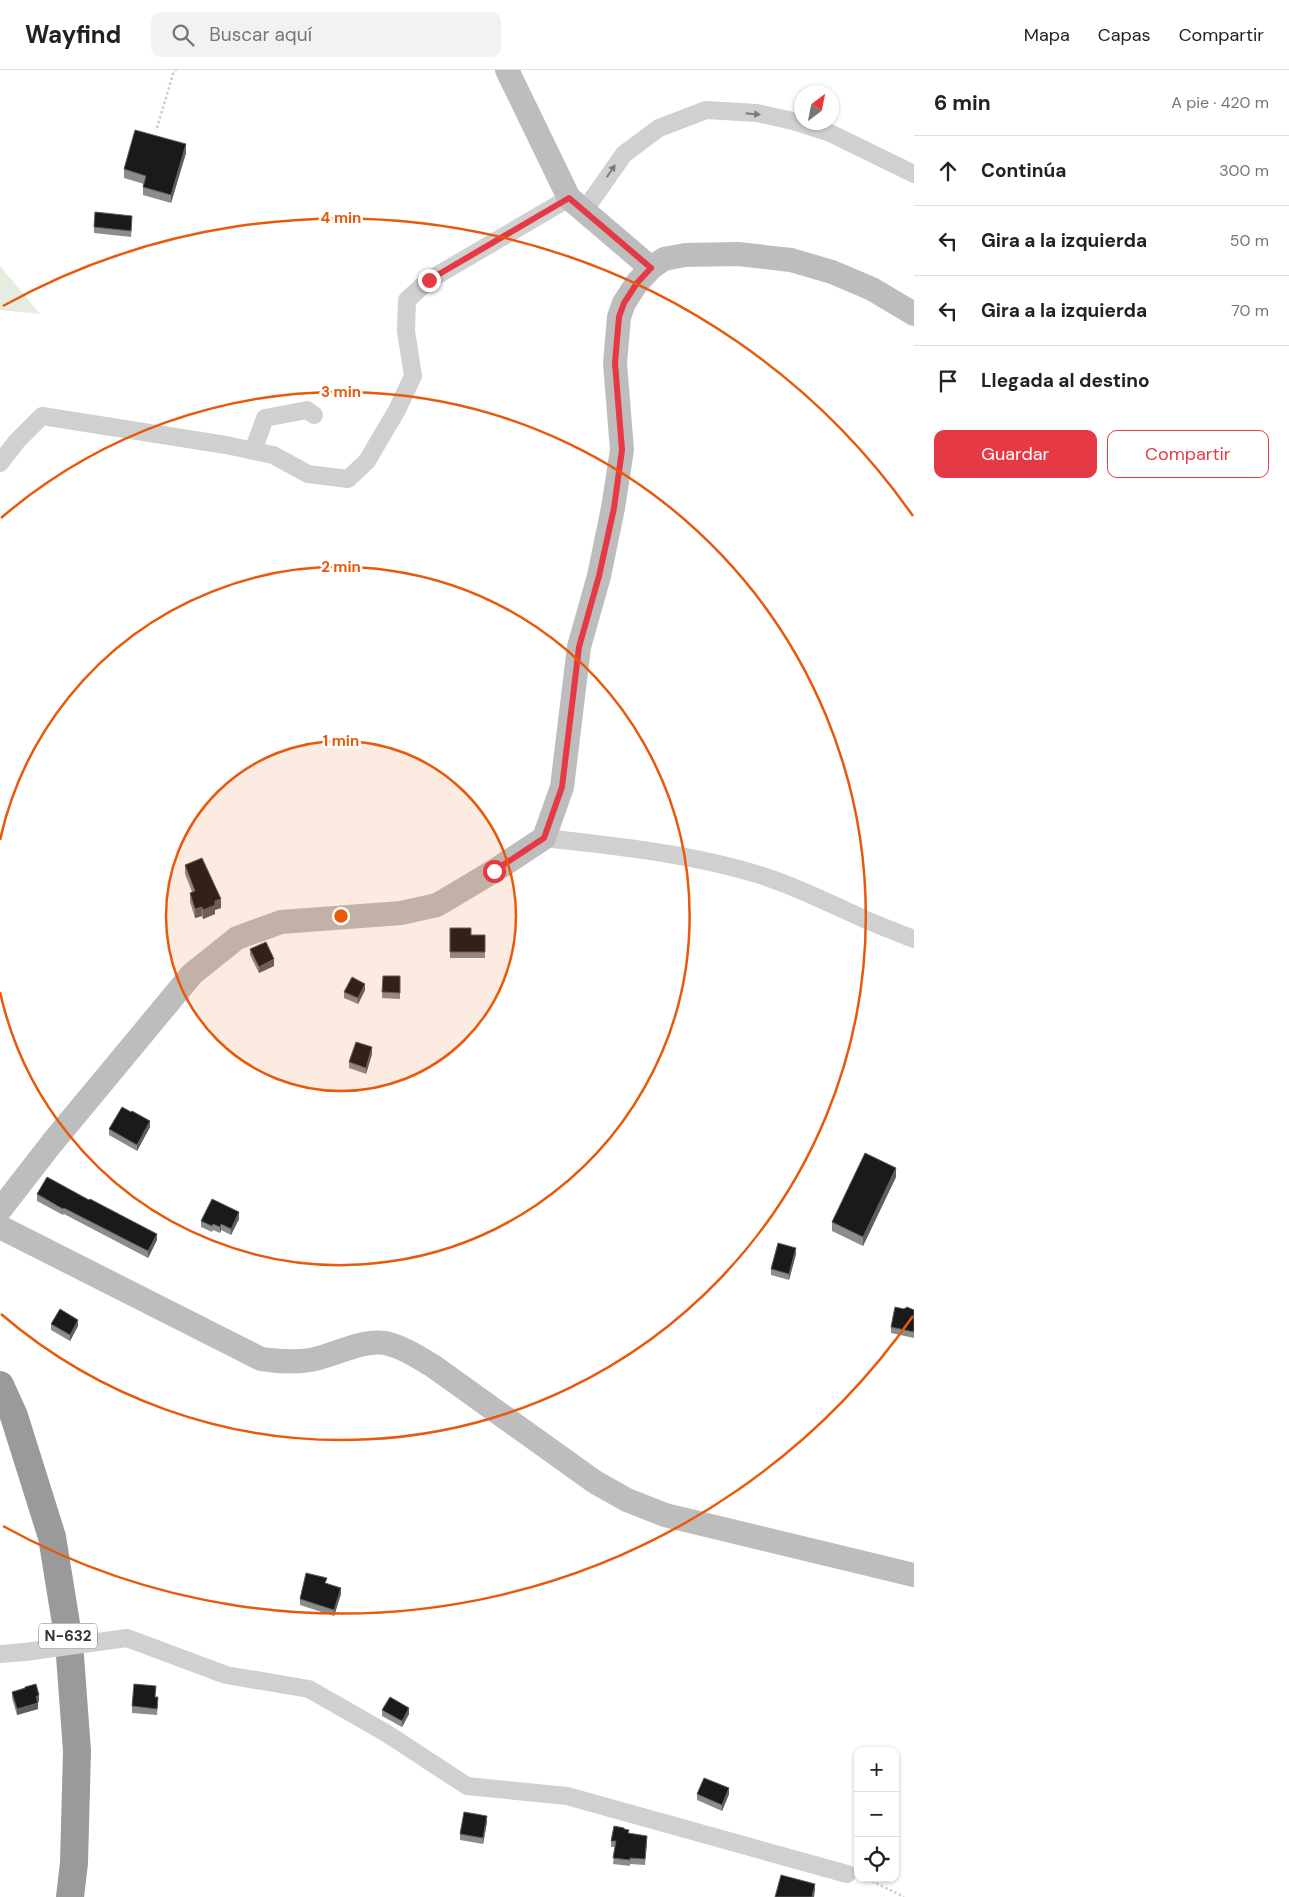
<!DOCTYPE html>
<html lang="es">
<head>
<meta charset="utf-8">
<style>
	body { margin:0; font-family:"DM Sans",sans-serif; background:#f2f2f2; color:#222 }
	.controls { position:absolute; right:15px; bottom:15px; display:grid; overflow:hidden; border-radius:10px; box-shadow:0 1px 4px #0004 }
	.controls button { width:45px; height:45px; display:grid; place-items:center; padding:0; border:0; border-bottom:1px solid #e0e0e0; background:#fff; color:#222; font:25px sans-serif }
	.compass { position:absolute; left:794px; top:15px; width:45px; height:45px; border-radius:50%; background:#fff; box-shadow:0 1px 4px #0004; rotate:32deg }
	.stop { position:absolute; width:15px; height:15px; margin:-11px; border:4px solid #e63946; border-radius:50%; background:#fff }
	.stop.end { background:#e63946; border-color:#fff; box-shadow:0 1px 5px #0008 }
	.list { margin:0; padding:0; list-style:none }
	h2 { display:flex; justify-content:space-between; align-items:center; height:65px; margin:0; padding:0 20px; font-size:21px }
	h2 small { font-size:16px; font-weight:400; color:#767676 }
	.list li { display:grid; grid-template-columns:32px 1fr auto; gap:15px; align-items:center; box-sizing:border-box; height:70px; padding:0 20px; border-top:1px solid #e0e0e0 }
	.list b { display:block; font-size:19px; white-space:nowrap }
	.list em { font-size:16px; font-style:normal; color:#767676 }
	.actions { display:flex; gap:10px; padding:15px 20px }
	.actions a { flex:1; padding:11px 0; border:1px solid #e63946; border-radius:10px; text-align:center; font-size:18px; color:#e63946 }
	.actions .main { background:#e63946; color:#fff }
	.icon { flex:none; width:28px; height:28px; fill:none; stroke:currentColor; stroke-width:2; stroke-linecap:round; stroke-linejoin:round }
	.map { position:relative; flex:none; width:914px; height:1827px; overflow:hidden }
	header { display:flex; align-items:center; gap:30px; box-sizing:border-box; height:70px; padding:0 25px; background:#fff; border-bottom:1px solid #e0e0e0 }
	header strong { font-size:24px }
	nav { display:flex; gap:28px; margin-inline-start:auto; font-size:18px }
	.search { width:350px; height:45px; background:#f2f2f2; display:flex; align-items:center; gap:12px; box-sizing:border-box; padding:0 18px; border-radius:10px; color:#767676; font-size:19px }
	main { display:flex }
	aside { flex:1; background:#fff }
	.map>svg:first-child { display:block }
</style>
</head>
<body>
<header>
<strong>Wayfind</strong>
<div class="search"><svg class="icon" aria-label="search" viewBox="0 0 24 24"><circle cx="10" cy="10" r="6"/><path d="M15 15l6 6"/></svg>Buscar aquí</div>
<nav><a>Mapa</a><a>Capas</a><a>Compartir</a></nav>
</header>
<main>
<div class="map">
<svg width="914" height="1827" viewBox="0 0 914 1827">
	<rect width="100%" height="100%" fill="#fff"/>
	<!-- green -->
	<path fill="#e6ecdf" d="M0,196L40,244L0,240Z"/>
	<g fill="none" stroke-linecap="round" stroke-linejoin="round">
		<!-- path -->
		<path stroke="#cdcdcd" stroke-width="2.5" stroke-dasharray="2.5 2.5" stroke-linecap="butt" d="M157,58L173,4L176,0
			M862,1809L874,1812L904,1827"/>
		<!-- street -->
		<path stroke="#d0d0d0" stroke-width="18" d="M584,141L624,84L659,58L706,40L757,43L793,51L830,63L914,104
			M253,381L265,348L307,340L314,345
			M0,393L17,371L42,346L226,375L273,385L308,404L348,409L367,391L397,340L413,306L406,261L407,230L429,210L569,128
			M544,768C617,776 693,784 763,806C798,817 831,834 864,849C881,856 897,863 914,869
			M127,1568L226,1605L309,1619L386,1663L467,1716L567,1726L847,1804
			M0,1584L25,1582"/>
		<!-- secondary -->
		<path stroke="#bdbdbd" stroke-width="24" d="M507,0L569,128L651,198
			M0,1140L52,1073L192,904L237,868L281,852L401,843L437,835L494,801L544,768L562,717L579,577L599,506L613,438L622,380L615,293L619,247L624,233L637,213L651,198L664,189L685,185L738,184L791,190L832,202L872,219L914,244
			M0,1157L261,1289C277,1291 294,1293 310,1290C333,1286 362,1269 385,1273C403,1277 418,1287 433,1296L595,1412L627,1430L665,1445L914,1505"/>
		<!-- highway -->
		<path stroke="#9a9a9a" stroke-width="28" d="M0,1315L14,1346L52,1467L69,1572L77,1681L74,1793L70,1827"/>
		<!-- street-bridge -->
		<path stroke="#d0d0d0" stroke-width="18" d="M25,1582L127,1568"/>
	</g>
	<!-- wall -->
	<path fill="#8c8c8c" d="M186,83L171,133L143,125V117L144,114L124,108V99Z
		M132,152L131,167L94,163V157Z
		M185,795L221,838L215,840V844L203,849L202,846L195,848L190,832V823L192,822L185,804Z
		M450,858L471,865H485V888H450Z
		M250,879L274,896L259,903L250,885Z
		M383,906H400V929L382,928Z
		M365,920L358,934L344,928V922Z
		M372,984L366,1004L349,998V992Z
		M131,1042L150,1057L137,1081L109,1065V1059Z
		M896,1107L863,1176L832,1161V1152Z
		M37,1124L89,1130L157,1170L148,1188L64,1144L63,1145L37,1131Z
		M239,1149L231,1165L221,1160L220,1163L213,1160L212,1162L201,1157V1151Z
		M796,1184L789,1210L771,1205V1199Z
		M904,1239L914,1240V1268L891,1263V1257Z
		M51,1254L78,1256L70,1271L51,1260Z
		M327,1513L341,1524L334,1546L300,1535V1529Z
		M12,1622L39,1631L37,1632L38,1639L17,1645L12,1628Z
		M156,1627L158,1633L157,1645L132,1643V1636Z
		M382,1640L409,1644L402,1657L382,1646Z
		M697,1724H729L722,1741L697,1730Z
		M487,1752L483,1774L460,1770V1764Z
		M624,1759L629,1763L647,1772L645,1795L630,1794V1796L613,1794L615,1777H611V1771Z"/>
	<!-- shaded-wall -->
	<path fill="#5f5f5f" d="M186,74V83L171,133V125Z
		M221,829V838L215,840V844L203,849V840L215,831Z
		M202,837V846L195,848V839Z
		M274,889V896L259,903V897Z
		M365,914V920L358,934V928Z
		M372,977V984L366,1004V998Z
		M150,1051V1057L137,1081V1075Z
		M896,1098V1107L863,1176V1167Z
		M239,1142V1149L231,1165V1159Z
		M221,1154V1160L220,1163V1157Z
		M157,1164V1170L148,1188V1181Z
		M796,1178V1184L789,1210V1204Z
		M78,1250V1256L70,1271V1265Z
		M341,1518V1524L334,1546V1540Z
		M39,1625V1631L36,1633V1627Z
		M38,1633V1639L17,1645V1639Z
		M409,1638V1644L402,1657V1651Z
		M729,1718V1724L722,1741V1735Z
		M487,1746V1752L483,1774V1768Z
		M815,1814V1820L814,1827H812Z"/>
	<!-- building -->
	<path fill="#1a1a1a" stroke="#5f5f5f" d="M135,60L186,74L171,125L143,117L146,106L124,99Z
		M95,142L132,146L131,161L94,157Z
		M202,788L221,829L215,831V835L203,840L202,837L195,839L190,823L195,821L185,795Z
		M450,858H471V865H485V882H450Z
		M266,872L274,889L259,897L250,879Z
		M383,906H400V923L382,922Z
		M352,907L365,914L358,928L344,922Z
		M356,972L372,977L366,998L349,992Z
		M122,1037L131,1042L132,1041L150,1051L137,1075L109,1059Z
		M865,1083L896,1098L863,1167L832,1152Z
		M47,1107L89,1130L90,1129L157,1164L148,1181L64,1138L63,1139L37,1124Z
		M212,1129L239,1142L231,1159L221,1154L220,1157L213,1154L212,1156L201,1151Z
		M778,1173L796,1178L789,1204L771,1199Z
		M895,1237L904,1239L907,1237L914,1240V1262L891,1257Z
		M60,1239L78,1250L70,1265L51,1254Z
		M306,1503L327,1508L325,1513L341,1518L334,1540L300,1529Z
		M36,1614L39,1625L36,1627L38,1633L17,1639L12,1622L25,1618V1617Z
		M134,1614L156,1616L155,1627H158L157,1639L132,1636Z
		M390,1627L409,1638L402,1651L382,1640Z
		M704,1708L729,1718L722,1735L697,1724Z
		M464,1742L487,1746L483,1768L460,1764Z
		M614,1756L624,1758V1759L629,1760L628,1763L647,1766L645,1789L630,1788V1790L613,1788L616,1771H611Z
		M781,1805L815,1814L812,1827H775Z"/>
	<!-- one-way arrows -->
	<defs><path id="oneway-solid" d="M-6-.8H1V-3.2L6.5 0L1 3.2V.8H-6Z" transform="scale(1.25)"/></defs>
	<g fill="#7a7a7a">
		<use href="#oneway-solid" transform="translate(753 44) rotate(6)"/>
		<use href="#oneway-solid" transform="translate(611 101) rotate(-55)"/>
	</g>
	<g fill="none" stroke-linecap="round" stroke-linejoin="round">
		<!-- route -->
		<path stroke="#e63946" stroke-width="6" d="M429,210L569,128L651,198L637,213L624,233L619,247L615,293L622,380L614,438L599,506L579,577L562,717L544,768L494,801"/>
	</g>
	<!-- distance rings -->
	<circle cx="341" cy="846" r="175" fill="#e8590c" fill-opacity=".12"/>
	<g fill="none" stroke="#e8590c" stroke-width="2.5">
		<circle cx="341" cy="846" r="175"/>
		<path d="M0 770A349 349 0 1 1 0 922"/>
		<path d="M1 448A524 524 0 1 1 1 1244"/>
		<path d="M913 1246A698 698 0 0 1 3 1456M3 236A698 698 0 0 1 913 446"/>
	</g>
	<g text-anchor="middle" stroke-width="5" stroke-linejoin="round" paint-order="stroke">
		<!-- shield labels -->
		<rect fill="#fff" stroke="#707070" stroke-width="1" x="39" y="1553.5" width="58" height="25" rx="4"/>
		<g font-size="15" font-weight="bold" fill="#333">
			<text x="68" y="1571">N-632</text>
		</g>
	</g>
	<circle cx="341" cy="846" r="8" fill="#e8590c" stroke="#fff" stroke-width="2.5"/>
	<g font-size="15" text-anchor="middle" font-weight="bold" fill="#e8590c" stroke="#fff" stroke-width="5" stroke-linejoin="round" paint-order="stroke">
		<text x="341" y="153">4 min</text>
		<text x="341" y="327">3 min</text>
		<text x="341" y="502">2 min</text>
		<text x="341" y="676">1 min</text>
	</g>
</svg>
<div class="controls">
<button>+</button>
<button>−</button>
<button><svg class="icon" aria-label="locate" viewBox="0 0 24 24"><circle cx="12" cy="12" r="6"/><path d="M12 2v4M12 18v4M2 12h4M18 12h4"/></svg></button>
</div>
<svg class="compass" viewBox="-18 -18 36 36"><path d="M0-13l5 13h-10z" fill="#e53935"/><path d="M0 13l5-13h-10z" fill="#767676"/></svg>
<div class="stop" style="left:494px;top:801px"></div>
<div class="stop end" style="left:429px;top:210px"></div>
</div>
<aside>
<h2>6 min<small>A pie · 420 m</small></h2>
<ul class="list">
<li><svg class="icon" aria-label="ahead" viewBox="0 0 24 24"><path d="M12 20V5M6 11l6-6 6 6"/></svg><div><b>Continúa</b></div><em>300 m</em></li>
<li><svg class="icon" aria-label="left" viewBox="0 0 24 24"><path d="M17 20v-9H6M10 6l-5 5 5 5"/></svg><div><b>Gira a la izquierda</b></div><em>50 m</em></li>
<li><svg class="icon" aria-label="left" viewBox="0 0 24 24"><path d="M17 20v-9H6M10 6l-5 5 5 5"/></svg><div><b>Gira a la izquierda</b></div><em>70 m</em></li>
<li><svg class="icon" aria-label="arrive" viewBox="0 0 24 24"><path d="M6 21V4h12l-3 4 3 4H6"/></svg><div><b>Llegada al destino</b></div></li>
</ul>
<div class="actions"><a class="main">Guardar</a><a>Compartir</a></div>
</aside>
</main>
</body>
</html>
